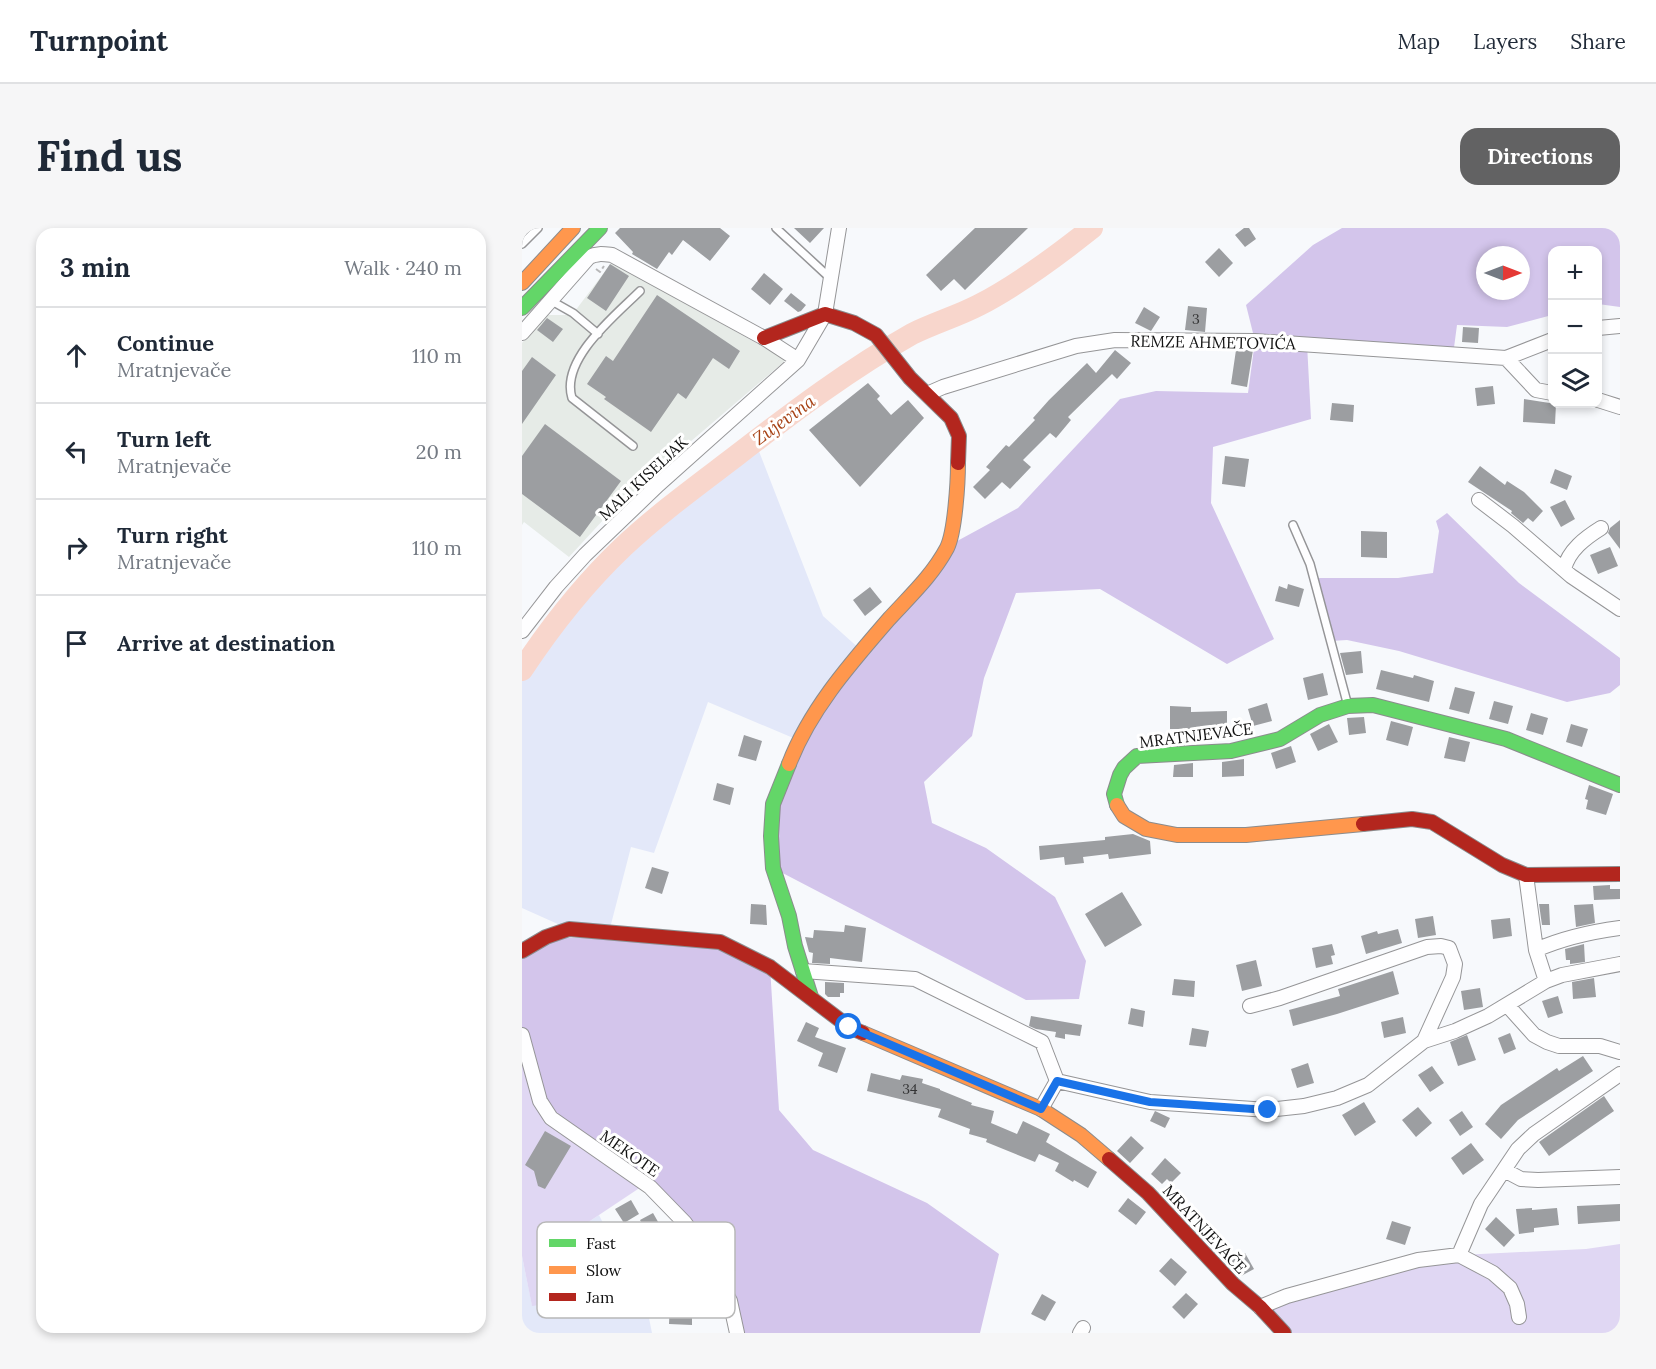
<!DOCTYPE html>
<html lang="en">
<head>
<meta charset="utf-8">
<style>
	body { margin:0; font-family:Lora,serif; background:#f6f6f7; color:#1f2937 }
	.controls { position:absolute; right:18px; top:18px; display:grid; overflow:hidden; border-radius:12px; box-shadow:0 3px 9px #0003 }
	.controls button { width:54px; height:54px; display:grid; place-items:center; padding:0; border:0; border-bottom:2px solid #e0e1e3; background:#fff; color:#1f2937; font:30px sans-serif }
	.compass { position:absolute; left:954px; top:18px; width:54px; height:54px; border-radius:50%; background:#fff; box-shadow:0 3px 9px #0003; rotate:90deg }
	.stop { position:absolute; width:18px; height:18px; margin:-14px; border:4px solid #1a73e8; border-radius:50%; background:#fff }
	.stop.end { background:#1a73e8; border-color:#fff; box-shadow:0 2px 6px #0008 }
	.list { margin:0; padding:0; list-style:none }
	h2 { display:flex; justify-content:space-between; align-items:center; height:78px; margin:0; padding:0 24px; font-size:26px }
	h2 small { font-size:20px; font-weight:400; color:#747a83 }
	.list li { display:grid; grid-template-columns:39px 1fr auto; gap:18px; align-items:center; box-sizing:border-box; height:96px; padding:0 24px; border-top:2px solid #e0e1e3 }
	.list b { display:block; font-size:22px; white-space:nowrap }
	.list p { margin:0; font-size:20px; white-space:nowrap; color:#747a83 }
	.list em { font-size:20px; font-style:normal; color:#747a83 }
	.icon { flex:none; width:33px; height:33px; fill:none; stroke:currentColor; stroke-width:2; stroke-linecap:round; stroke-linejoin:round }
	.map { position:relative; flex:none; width:1098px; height:1105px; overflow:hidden; border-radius:18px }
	header { display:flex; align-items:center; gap:36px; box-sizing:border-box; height:84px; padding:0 30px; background:#fff; border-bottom:2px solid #e0e1e3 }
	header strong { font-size:28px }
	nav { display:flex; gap:33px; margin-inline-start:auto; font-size:21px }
	.intro { display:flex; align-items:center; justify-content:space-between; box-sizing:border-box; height:144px; padding:0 36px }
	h1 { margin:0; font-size:42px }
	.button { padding:15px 27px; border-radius:18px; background:#626263; color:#fff; font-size:21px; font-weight:700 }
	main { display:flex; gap:36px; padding:0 36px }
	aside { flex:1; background:#fff; border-radius:18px; box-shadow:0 3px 9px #0003 }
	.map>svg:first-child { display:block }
</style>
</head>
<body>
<header>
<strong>Turnpoint</strong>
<nav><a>Map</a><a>Layers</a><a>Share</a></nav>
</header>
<div class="intro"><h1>Find us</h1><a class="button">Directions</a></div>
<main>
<aside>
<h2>3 min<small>Walk · 240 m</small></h2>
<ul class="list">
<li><svg class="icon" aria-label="ahead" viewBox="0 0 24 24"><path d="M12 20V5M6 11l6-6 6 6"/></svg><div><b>Continue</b><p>Mratnjevače</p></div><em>110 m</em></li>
<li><svg class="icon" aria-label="left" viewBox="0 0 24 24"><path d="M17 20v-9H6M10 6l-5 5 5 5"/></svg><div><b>Turn left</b><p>Mratnjevače</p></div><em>20 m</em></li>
<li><svg class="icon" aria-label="right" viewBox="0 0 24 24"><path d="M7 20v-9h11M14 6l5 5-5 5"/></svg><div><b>Turn right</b><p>Mratnjevače</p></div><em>110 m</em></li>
<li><svg class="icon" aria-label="arrive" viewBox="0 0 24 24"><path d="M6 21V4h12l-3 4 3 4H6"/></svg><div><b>Arrive at destination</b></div></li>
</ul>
</aside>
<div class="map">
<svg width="1098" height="1105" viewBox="0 0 1098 1105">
	<rect width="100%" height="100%" fill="#f7f9fc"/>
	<!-- industrial -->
	<path fill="#e6ebe7" d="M90,34L264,132L161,220L83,290L47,329L2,294L0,297V115L22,87H50Z"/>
	<!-- farmland -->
	<path fill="#e3e8f9" d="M233,213L301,388L340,423L276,512L186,474L132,625L109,619L87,704L47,701L0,680V442L20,411L63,359L101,319L143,283Z
		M77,987L126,1085L130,1105H0V1028L10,1077L31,1074L23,1023Z"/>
	<!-- green -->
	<path fill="#e0d7f3" d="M0,831L21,886L33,902L119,959L23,1023L31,1075L10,1078L0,1028Z
		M1098,1016V1105H761L738,1079L938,1027L1064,1021Z"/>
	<!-- forest -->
	<path fill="#d3c5eb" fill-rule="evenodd" d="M820,0H1098V79L1076,76V22H1030V87L985,99L935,97L931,127L785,116L789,191L691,219L689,275L752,411L705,436L578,361L494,365L462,450L450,508L402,554L410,595L464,620L533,669L564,733L557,771L504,772L251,640V576L276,512L426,318L496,280L598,171L634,163L726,165L733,113L724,77L791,17ZM963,27H999V63H963Z
		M925,285L997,355L1098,430V457L1088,465L1045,474L877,423L825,412L809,413L792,350H876L911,345L917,303L914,293Z
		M24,709L198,714L248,739L257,882L291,922L405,975L477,1026L458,1105H215L208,1073L163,995L29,890L0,807V723Z"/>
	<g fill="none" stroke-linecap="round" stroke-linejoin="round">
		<!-- river -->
		<path stroke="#f8d6cc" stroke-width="22" d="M0,442C29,398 62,356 101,319C136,286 176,257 214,228C271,184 328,141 390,106C412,95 436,88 457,77C496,57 536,27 570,0"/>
	</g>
	<!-- building -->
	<path fill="#9c9ea1" d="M98,0H198L208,8L188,33L161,12L150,27L147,24L135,41L110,26L111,24L93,5Z
		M272,0H302L288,15Z
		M453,0H506L443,62L432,51L419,63L404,47Z
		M722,0H727L734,11L723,19L713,7Z
		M697,20L711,35L697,49L683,34Z
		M88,36L107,48L84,83L65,70Z
		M242,45L261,61L248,77L229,61Z
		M269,65L284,77L279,83L276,84L262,73Z
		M135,67L218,123L207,141L191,130L164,171L156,165L129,204L82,171L84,169L65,156L84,128L91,133Z
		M666,78L685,80L683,104L663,102Z
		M622,79L638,89L629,103L613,95Z
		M25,90L41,101L31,114L15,102Z
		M941,99L957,100L956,115L940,114Z
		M593,122L609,135L595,151L590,146L546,189L549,192L534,210L528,205L501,232L509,239L488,261L480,254L463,271L451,259L468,242L464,239L484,217L487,219L513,192L511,190L527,172L565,135L574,145Z
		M714,122H731L725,159L709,156Z
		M10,129L34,147L0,196V143Z
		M346,155L358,168L355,171L369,187L386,172L402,190L338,259L287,202Z
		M971,158L973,176L955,178L953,160Z
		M1002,171L1034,176L1033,196L1001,194Z
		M810,175L832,177L831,194L808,192Z
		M23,196L99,253L58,309L0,266V228Z
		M703,228L727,231L723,259L700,256Z
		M958,238L983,257L985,253L1002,264L1021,283L1011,294L1006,290L1001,295L989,285L990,283L946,254Z
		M1033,241L1050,248L1045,262L1028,255Z
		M1043,272L1053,291L1039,299L1028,279Z
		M1098,292V321L1086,305L1088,300Z
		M839,303L865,304V330L839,329Z
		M1088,319L1096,338L1076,346L1068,327Z
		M766,356L782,361L777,379L753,373L757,358L765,361Z
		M348,359L360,374L343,388L331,372Z
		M839,423L841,445L824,447L818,425Z
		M859,442L891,450L892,447L912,453L907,474L854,461Z
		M801,445L806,467L786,472L781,450Z
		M933,459L953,464L947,486L927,481Z
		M972,473L991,478L986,496L967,491Z
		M745,475L750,493L731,498L726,481Z
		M648,478L669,479V484L705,483V501H648Z
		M1009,485L1026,490L1021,507L1004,502Z
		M842,489L844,505L827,507L825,490Z
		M869,493L891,499L886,518L864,512Z
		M807,496L816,514L796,523L788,506Z
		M1049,496L1066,501L1060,519L1044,514Z
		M222,507L240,513L234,533L216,528Z
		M927,509L948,514L943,534L922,530Z
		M769,518L774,534L754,541L749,525Z
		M722,531V548L700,549V534Z
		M671,535V549H651L652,537Z
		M195,555L212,560L208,577L191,572Z
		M1067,557L1091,566L1084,587L1064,581L1066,572L1063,571Z
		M611,606L628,613L629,626L587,631L586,626L561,629L562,635L543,637L542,629L518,632L517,618L583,612V609Z
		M130,639L147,644L140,666L123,660Z
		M1088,657V661H1098V671L1072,672L1071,658Z
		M600,664L620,697L583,719L563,686Z
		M229,676L244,677L245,697L228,696Z
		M1017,676H1027L1028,697H1020Z
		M1071,676L1073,695L1054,699L1052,677Z
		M911,688L914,707L896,710L893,691Z
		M988,690L990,708L971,711L969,692Z
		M323,697L344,700L340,734L308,730V736L290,735L291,725L287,724L283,709L291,710L292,702L322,704Z
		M876,701L880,715L844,726L839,708L855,703L856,706Z
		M810,716L813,727L809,728L811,736L794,740L790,720Z
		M1062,716L1063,734L1048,736V732H1044L1043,721Z
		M734,732L740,758L720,763L714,737Z
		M871,743L877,766L815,786L771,798L767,782L818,768L816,761Z
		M1072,750L1074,769L1051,771L1050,754Z
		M652,751L673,753L672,769L650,767Z
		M303,754L322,755V765H318V769H306L303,766Z
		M958,760L961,779L942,782L939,763Z
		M1036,768L1041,785L1026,790L1020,773Z
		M609,780L623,783L621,799L606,796Z
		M509,788L560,797L558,808L543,806V811L533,809L534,804L514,801L507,798Z
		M881,789L884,805L862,810L859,794Z
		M284,794L297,800L293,809L324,820L315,845L296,838L301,825L275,813Z
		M670,800L687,803L684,819L667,817Z
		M988,805L994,821L982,826L976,810Z
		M945,807L954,832L936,838L928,814Z
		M1061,828L1071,843L996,892L979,911L963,896L979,877L1035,840L1037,843Z
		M786,835L792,855L775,860L769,841Z
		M910,838L922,855L908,864L896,847Z
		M349,845L378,852L380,847L401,851L400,855L418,861V862L450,875L449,877L472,883L469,895L495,906L501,893L528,906L524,914L575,944L566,960L552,952L551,954L533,943L537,935L517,926L513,934L464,914L465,911L447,906L448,901L416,889L419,881L345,863Z
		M1082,868L1092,883L1027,928L1017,914Z
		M842,874L854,894L833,908L820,887Z
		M896,879L910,895L894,909L880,892Z
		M633,883L648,890L643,900L628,893Z
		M940,883L951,899L938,908L927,892Z
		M23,903L49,918L23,961L16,958L12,943L3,937Z
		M609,908L622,920L608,935L595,923Z
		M949,915L962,932L941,947L929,930Z
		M643,930L659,945L649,955L645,951L640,956L629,946Z
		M606,970L624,984L614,997L596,983Z
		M109,972L117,986L102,995L93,981Z
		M1098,976V993L1056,996L1055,978Z
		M1010,980V982L1035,980L1037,997L1012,1000V1004L997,1006L994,981Z
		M131,985L139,999L126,1007L118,992Z
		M974,989L993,1007L982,1019L963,1001Z
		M870,993L889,999L883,1017L864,1011Z
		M723,1025L732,1041L719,1048L707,1034Z
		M649,1030L665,1044L653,1058L637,1043Z
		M664,1065L676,1076L662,1091L650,1079Z
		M520,1066L534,1074L523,1093L509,1086Z
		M148,1070L170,1071V1097L147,1096Z"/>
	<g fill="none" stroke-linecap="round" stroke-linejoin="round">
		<!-- lane casing -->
		<g stroke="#959597" stroke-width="10">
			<path id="lane" d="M254,0L308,50
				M0,16L16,0
				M28,72L51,85L76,106
				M111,218L50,170C38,131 94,87 118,63
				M771,297L788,336L826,478"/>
		</g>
		<!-- street casing -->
		<g stroke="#959597" stroke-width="16">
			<path id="street" d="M1076,100L1098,98
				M0,105L67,29C75,25 81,26 90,27L242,110L276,132
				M984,130L1014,162L1030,165
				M405,166L421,159L554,118L593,112L733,113L984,130L1030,112
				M1076,172L1098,179
				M957,272L991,298L1049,348L1098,381
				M1042,341C1047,322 1063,310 1079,300
				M0,403L34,359L63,327L136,257L276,132L303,86L317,0
				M1004,647L1014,722L1024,753
				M1014,722C1041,710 1068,704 1098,700
				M281,743L393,751L520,814L535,853
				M728,778L758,770L905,719L919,718L927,720L933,736L931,749L902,813
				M986,778L1012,807L1025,814L1037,818H1078L1098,824
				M0,807L18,873L29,890L128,959L163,995L179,1018L208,1073L215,1105
				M535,853L628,874L746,882L782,878L815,870L846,857L902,813L933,803L966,788L1024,753L1040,747L1098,736
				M519,881L535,853
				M982,942L999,951L1016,952L1098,949
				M937,1027L959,976L996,921L1012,906L1098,846
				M738,1079L765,1068L896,1032L937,1027L971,1045L988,1060L995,1076L997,1089
				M558,1105L561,1100"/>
		</g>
		<!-- fast casing -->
		<g stroke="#8b8c8d" stroke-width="16">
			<path id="fast" d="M0,80L78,0
				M267,536L251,576L249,608L251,640L267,688L273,718L289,769
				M595,577L592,566L598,547L602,540L615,528L709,523L758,511L798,487L826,478L851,477L984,511L1098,557"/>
		</g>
		<!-- slow casing -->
		<g stroke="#8b8c8d" stroke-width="16">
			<path id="slow" d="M0,55L51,0
				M267,536C288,481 329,435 367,391C388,368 410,348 425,320C433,304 436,254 436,235
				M595,577L602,588L624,601L655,607H724L841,596
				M341,805L519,881L559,907L587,931"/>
		</g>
		<!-- jam casing -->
		<g stroke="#8b8c8d" stroke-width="16">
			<path id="jam" d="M242,110L303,86L332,95L354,107L388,150L429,190L437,208L436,235
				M841,596L890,591L910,594L980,637L1004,647L1098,646
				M0,723L24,709L47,701L198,714L248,739L327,799L341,805
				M587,931L626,965L711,1056L738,1079L762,1105"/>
		</g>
		<!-- path -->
		<path stroke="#b8b8b9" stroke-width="2" stroke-dasharray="6 3" stroke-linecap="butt" d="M74,41L78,44L82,38"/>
		<!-- lane -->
		<use href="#lane" stroke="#fefeff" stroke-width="7"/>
		<!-- street -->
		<use href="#street" stroke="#fefeff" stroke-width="14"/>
		<!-- fast -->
		<use href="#fast" stroke="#63d668" stroke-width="14"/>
		<!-- slow -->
		<use href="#slow" stroke="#ff974d" stroke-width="14"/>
		<!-- jam -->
		<use href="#jam" stroke="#b3261e" stroke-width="14"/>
	</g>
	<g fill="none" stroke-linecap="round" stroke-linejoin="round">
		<!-- route -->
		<path stroke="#1a73e8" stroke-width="8" d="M327,799L519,881L535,853L628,874L746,882"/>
	</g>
	<g text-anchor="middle" stroke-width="6" stroke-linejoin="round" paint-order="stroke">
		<!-- number labels -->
		<g font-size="14" fill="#343435">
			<text x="674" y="96">3</text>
			<text x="388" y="866">34</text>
		</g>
		<!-- street labels -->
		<g font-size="16" fill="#111" stroke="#fff">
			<text transform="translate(691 114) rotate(1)" y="6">REMZE AHMETOVIĆA</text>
			<text transform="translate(121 250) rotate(-43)" y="6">MALI KISELJAK</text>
			<text transform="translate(674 507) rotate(-7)" y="6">MRATNJEVAČE</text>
			<text transform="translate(108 925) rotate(35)" y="6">MEKOTE</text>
			<text transform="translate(683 1001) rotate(47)" y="6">MRATNJEVAČE</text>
		</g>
		<!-- water labels -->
		<g font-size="18" font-style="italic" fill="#a74215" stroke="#fff">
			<text transform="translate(262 192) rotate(-36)" y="6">Zujevina</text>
		</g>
	</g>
	<!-- legend -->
	<rect x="15" y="994" width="198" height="96" rx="9" fill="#fff" stroke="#b8b8b8" stroke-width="1.5"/>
	<rect x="27" y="1011" width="27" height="8" fill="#63d668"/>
	<rect x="27" y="1038" width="27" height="8" fill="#ff974d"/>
	<rect x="27" y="1065" width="27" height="8" fill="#b3261e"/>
	<g font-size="16" fill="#111">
		<text x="64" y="1021">Fast</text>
		<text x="64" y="1048">Slow</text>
		<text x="64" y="1075">Jam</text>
	</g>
</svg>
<div class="controls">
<button>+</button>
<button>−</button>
<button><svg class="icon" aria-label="layers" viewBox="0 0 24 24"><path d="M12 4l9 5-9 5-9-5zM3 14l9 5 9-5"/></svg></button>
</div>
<svg class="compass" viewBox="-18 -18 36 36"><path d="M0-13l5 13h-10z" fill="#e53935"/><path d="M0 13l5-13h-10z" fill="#747a83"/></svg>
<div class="stop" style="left:327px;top:799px"></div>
<div class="stop end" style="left:746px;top:882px"></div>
</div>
</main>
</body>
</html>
